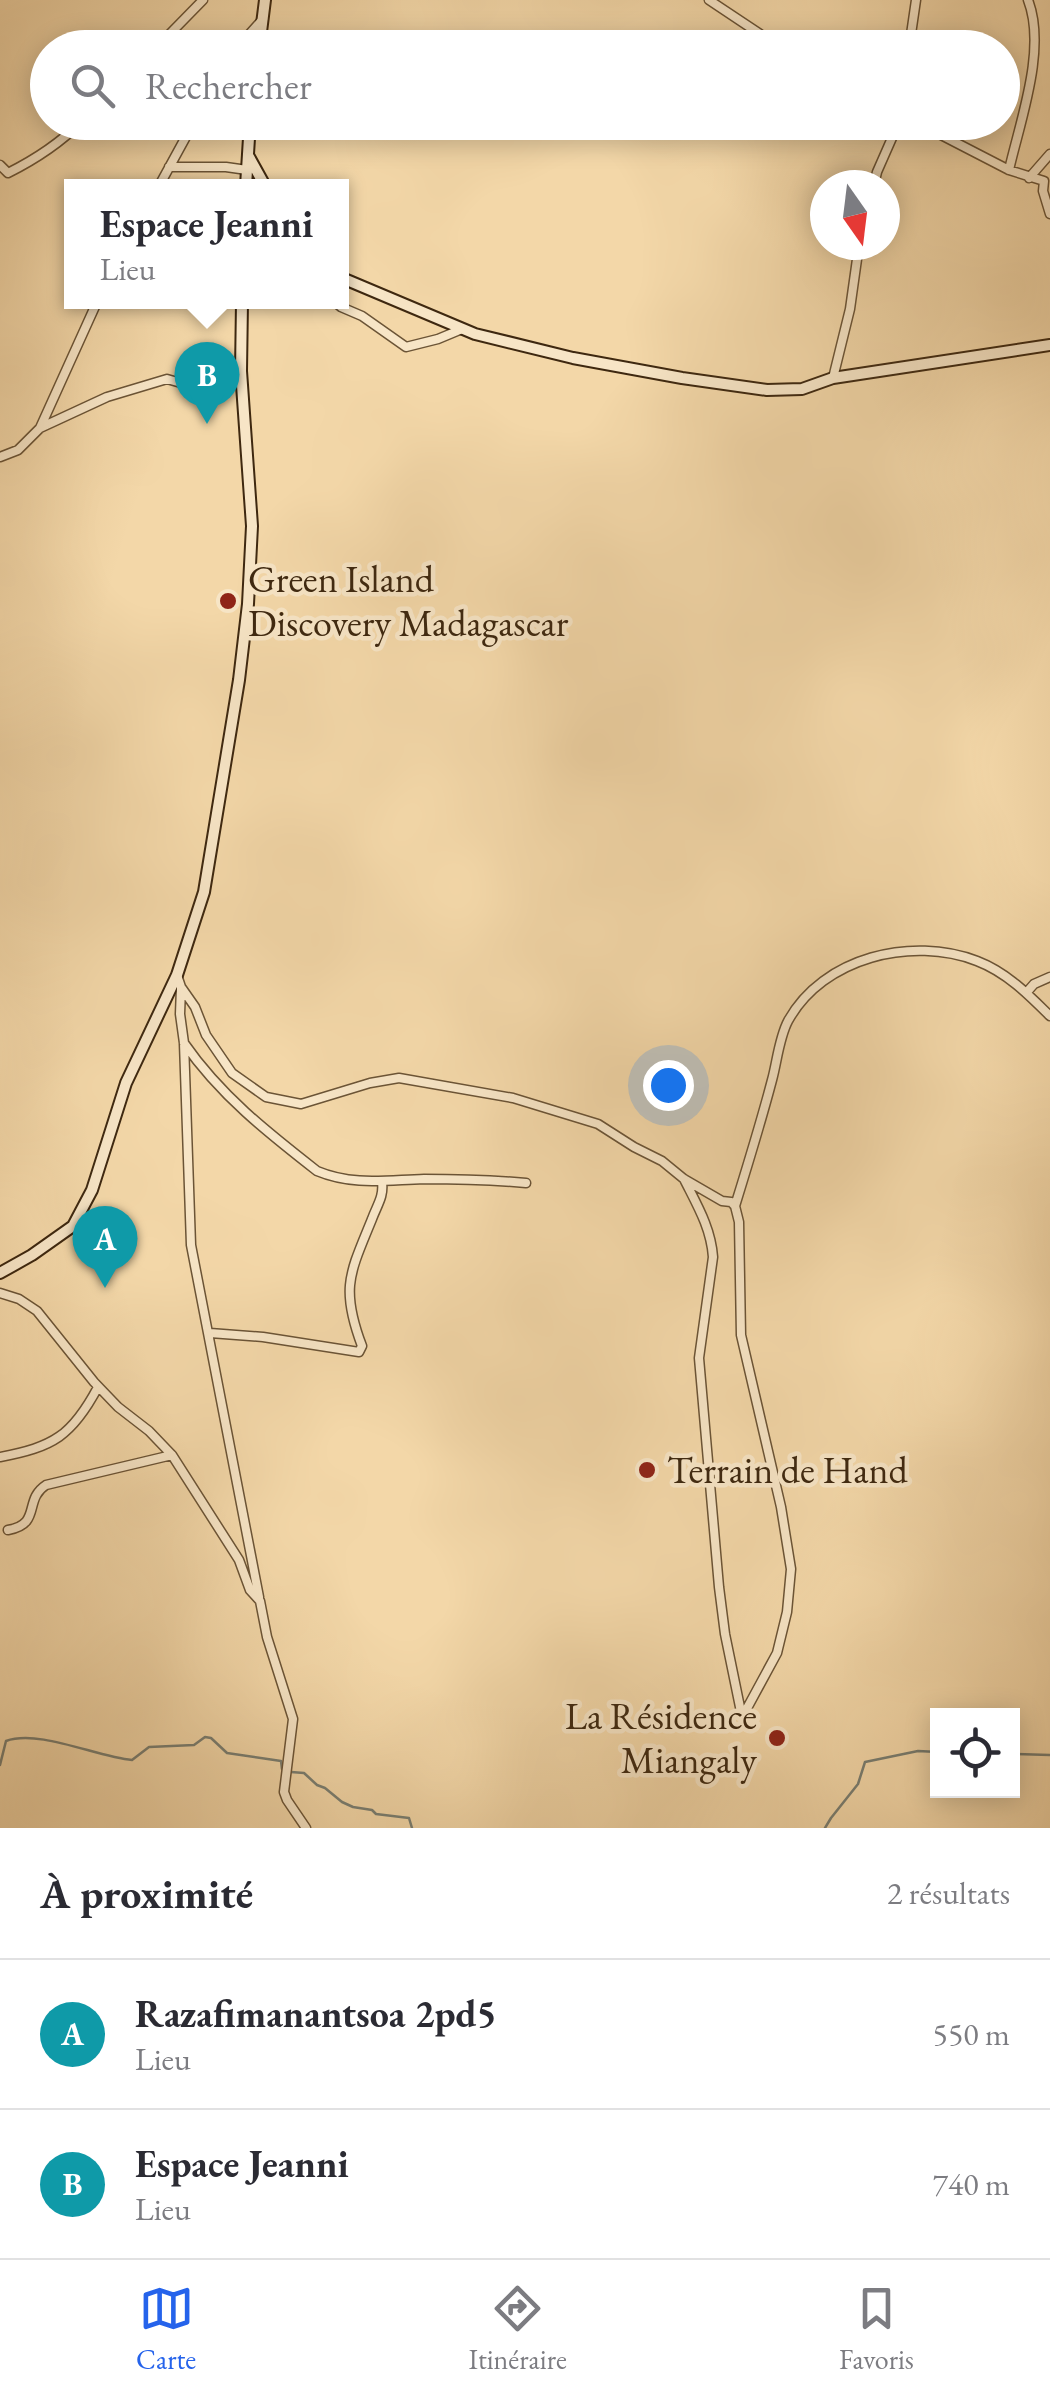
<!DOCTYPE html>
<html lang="fr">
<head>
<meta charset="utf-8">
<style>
	body { margin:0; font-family:"EB Garamond",serif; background:#f2f2f3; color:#2b2b33 }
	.controls { position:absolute; right:30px; bottom:30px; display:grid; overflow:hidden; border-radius:0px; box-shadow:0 5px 25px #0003 }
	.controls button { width:90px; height:90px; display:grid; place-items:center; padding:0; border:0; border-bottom:2px solid #e1e1e2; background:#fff; color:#2b2b33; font:50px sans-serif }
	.compass { position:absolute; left:810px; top:170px; width:90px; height:90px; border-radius:50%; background:#fff; box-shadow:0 5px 25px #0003; rotate:166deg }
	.you { position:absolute; left:668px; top:1085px; width:35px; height:35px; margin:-25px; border:8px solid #fff; border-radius:50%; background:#1a73e8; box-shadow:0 0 0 15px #1a73e833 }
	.badge { display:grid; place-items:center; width:65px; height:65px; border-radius:50%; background:#2563eb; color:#fff; font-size:32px; font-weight:700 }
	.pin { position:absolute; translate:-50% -82px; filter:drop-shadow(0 2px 5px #0008) }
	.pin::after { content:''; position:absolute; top:52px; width:35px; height:30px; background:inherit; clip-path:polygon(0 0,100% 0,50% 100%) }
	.popup { position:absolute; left:64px; top:179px; width:285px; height:130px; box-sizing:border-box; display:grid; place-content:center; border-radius:0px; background:#fff; filter:drop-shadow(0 2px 8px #0005); font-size:32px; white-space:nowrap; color:#7c7c81 }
	.popup b { font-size:38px; color:#2b2b33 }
	.popup::after { content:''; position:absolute; left:50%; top:100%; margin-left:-20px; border:20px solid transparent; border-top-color:#fff }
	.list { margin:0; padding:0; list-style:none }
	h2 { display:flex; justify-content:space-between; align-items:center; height:130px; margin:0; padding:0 40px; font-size:42px }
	h2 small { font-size:32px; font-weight:400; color:#7c7c81 }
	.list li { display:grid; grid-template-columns:65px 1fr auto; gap:30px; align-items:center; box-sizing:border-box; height:150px; padding:0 40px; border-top:2px solid #e1e1e2 }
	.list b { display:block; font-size:38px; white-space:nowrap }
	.list p { margin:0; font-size:32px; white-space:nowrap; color:#7c7c81 }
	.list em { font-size:32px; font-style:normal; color:#7c7c81 }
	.icon { flex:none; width:55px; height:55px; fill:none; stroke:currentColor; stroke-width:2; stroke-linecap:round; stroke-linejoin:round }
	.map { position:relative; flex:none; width:1050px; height:1828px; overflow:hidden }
	.search { position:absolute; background:#fff; box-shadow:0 5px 25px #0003; left:30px; right:30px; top:30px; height:110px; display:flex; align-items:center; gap:25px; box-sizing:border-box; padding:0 35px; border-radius:55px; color:#7c7c81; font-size:38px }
	.sheet { height:430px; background:#fff }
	nav { display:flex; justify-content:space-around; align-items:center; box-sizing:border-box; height:140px; border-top:2px solid #e1e1e2; background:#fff; font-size:28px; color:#7c7c81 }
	nav a { display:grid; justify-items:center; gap:5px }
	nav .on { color:#2563eb }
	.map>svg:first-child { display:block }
</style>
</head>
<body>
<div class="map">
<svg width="1050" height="1828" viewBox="0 0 1050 1828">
	<rect width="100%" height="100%" fill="#f3d7a8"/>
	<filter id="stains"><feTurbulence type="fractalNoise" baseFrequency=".002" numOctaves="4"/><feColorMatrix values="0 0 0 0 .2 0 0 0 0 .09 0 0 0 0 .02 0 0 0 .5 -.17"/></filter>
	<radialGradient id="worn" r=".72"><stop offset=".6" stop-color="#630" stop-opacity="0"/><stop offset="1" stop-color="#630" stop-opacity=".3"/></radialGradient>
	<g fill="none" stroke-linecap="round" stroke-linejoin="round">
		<!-- stream -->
		<path stroke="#797e72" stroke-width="2.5" d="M1012,1754L1050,1755
			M0,1765L6,1741C39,1729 97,1757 132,1760L149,1747L194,1745L205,1737L211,1738L227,1753L281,1761L282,1769
			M291,1772L304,1773L317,1785L325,1788L342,1802L353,1807L372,1810L376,1814L409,1818L412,1828
			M825,1828L831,1818L858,1784L865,1762L918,1751L938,1752"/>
		<!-- street casing -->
		<g stroke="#6b5436" stroke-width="11">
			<path id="street" d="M709,0L781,48
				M156,48L203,0
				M237,48L263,19
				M909,48L916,0
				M916,122L1009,170L1044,181L1043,191L1050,214
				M0,165L8,173C36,159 59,144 81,122
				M169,167H226L247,170
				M1009,170C1020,121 1047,49 1028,0
				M1029,178L1050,154
				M874,185L877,172L899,122
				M159,186L194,122
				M335,302L341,307L362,316L406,347L438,339L462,329
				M833,378L850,309L859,245
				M40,428L107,397L167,379L181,383L197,382L241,371
				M0,457L18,450L40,428L97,302
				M177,975L181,987L195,1007L206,1035L232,1073L266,1097L301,1104L370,1083L399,1078L513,1098L598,1124L634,1147L662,1161L684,1179L722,1201L731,1202L735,1206C748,1164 761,1122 772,1080C777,1062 779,1038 788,1021C823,957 912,936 977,961C1006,972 1028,994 1050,1016
				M181,988L180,1014L184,1043L191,1245L259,1597
				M1027,992L1034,984L1050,977
				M184,1043C220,1095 267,1132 317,1171C353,1186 386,1180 424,1179C458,1179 492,1180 526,1183
				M684,1179C697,1205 711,1228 713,1257L699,1358L719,1587L725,1634L741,1712H745L777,1653L787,1612L791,1569L781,1507L741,1335L739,1222L735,1206
				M0,1293L19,1299L37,1311L94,1382L118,1407L149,1431L172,1455L239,1560L250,1590L260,1601L267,1637L293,1719L284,1792L287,1800L306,1828
				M210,1333L263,1337L359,1352L362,1346C340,1288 350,1273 372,1219C377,1205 384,1197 382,1182
				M0,1457C53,1447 72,1436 98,1387
				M8,1530C42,1524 23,1500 46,1485L172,1455"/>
		</g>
		<!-- secondary casing -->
		<g stroke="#3e2810" stroke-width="14">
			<path id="secondary" d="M259,48L265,0
				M249,157L265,186
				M246,186L250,122
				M342,278L475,334L573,358L682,378L767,390L802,389L833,378L1050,345
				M0,1273L32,1255L73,1226L92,1190L126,1083L177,975L204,892L239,680L248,604L252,526L241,371L242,302"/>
		</g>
		<!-- street -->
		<use href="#street" stroke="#f7e5c6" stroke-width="8"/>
		<!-- secondary -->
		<use href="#secondary" stroke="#f7e5c6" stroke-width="10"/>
	</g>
	<!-- markers -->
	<g fill="#8f2418" stroke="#f7e5c6" stroke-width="4">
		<circle cx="228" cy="601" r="10"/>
		<circle cx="647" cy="1470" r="10"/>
		<circle cx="777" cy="1738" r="10"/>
	</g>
	<g text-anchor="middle" stroke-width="9" stroke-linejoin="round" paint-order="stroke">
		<!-- poi labels -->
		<g font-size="38" fill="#3e2810" stroke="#f7e5c6" text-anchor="start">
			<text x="248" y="592">Green Island<tspan x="248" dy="44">Discovery Madagascar</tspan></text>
			<text x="667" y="1483">Terrain de Hand</text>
			<text x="757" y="1729" text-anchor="end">La Résidence<tspan x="757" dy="44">Miangaly</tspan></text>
		</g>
	</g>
	<rect width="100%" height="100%" filter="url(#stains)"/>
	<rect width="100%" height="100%" fill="url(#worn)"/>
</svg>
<div class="controls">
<button><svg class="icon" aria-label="locate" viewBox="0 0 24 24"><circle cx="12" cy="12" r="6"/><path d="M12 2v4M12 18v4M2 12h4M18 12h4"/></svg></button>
</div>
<svg class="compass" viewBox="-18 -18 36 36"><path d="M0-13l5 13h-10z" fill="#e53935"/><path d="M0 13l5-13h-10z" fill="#7c7c81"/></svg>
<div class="you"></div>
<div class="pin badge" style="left:105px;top:1288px;background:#0f9aa8">A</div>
<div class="pin badge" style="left:207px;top:424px;background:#0f9aa8">B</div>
<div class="popup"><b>Espace Jeanni</b>Lieu</div>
<div class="search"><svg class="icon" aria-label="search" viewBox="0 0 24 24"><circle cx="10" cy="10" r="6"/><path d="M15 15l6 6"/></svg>Rechercher</div>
</div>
<section class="sheet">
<h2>À proximité<small>2 résultats</small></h2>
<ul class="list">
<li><span class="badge" style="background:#0f9aa8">A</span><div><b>Razafimanantsoa 2pd5</b><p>Lieu</p></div><em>550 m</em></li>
<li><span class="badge" style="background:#0f9aa8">B</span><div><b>Espace Jeanni</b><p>Lieu</p></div><em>740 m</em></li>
</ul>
</section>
<nav>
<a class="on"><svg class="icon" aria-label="map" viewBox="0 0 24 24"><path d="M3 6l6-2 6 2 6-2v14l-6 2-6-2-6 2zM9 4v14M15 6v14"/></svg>Carte</a>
<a><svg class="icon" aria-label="directions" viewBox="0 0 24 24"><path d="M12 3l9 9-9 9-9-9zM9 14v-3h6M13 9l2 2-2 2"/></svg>Itinéraire</a>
<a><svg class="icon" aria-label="saved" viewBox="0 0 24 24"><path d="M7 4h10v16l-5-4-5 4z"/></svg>Favoris</a>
</nav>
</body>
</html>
